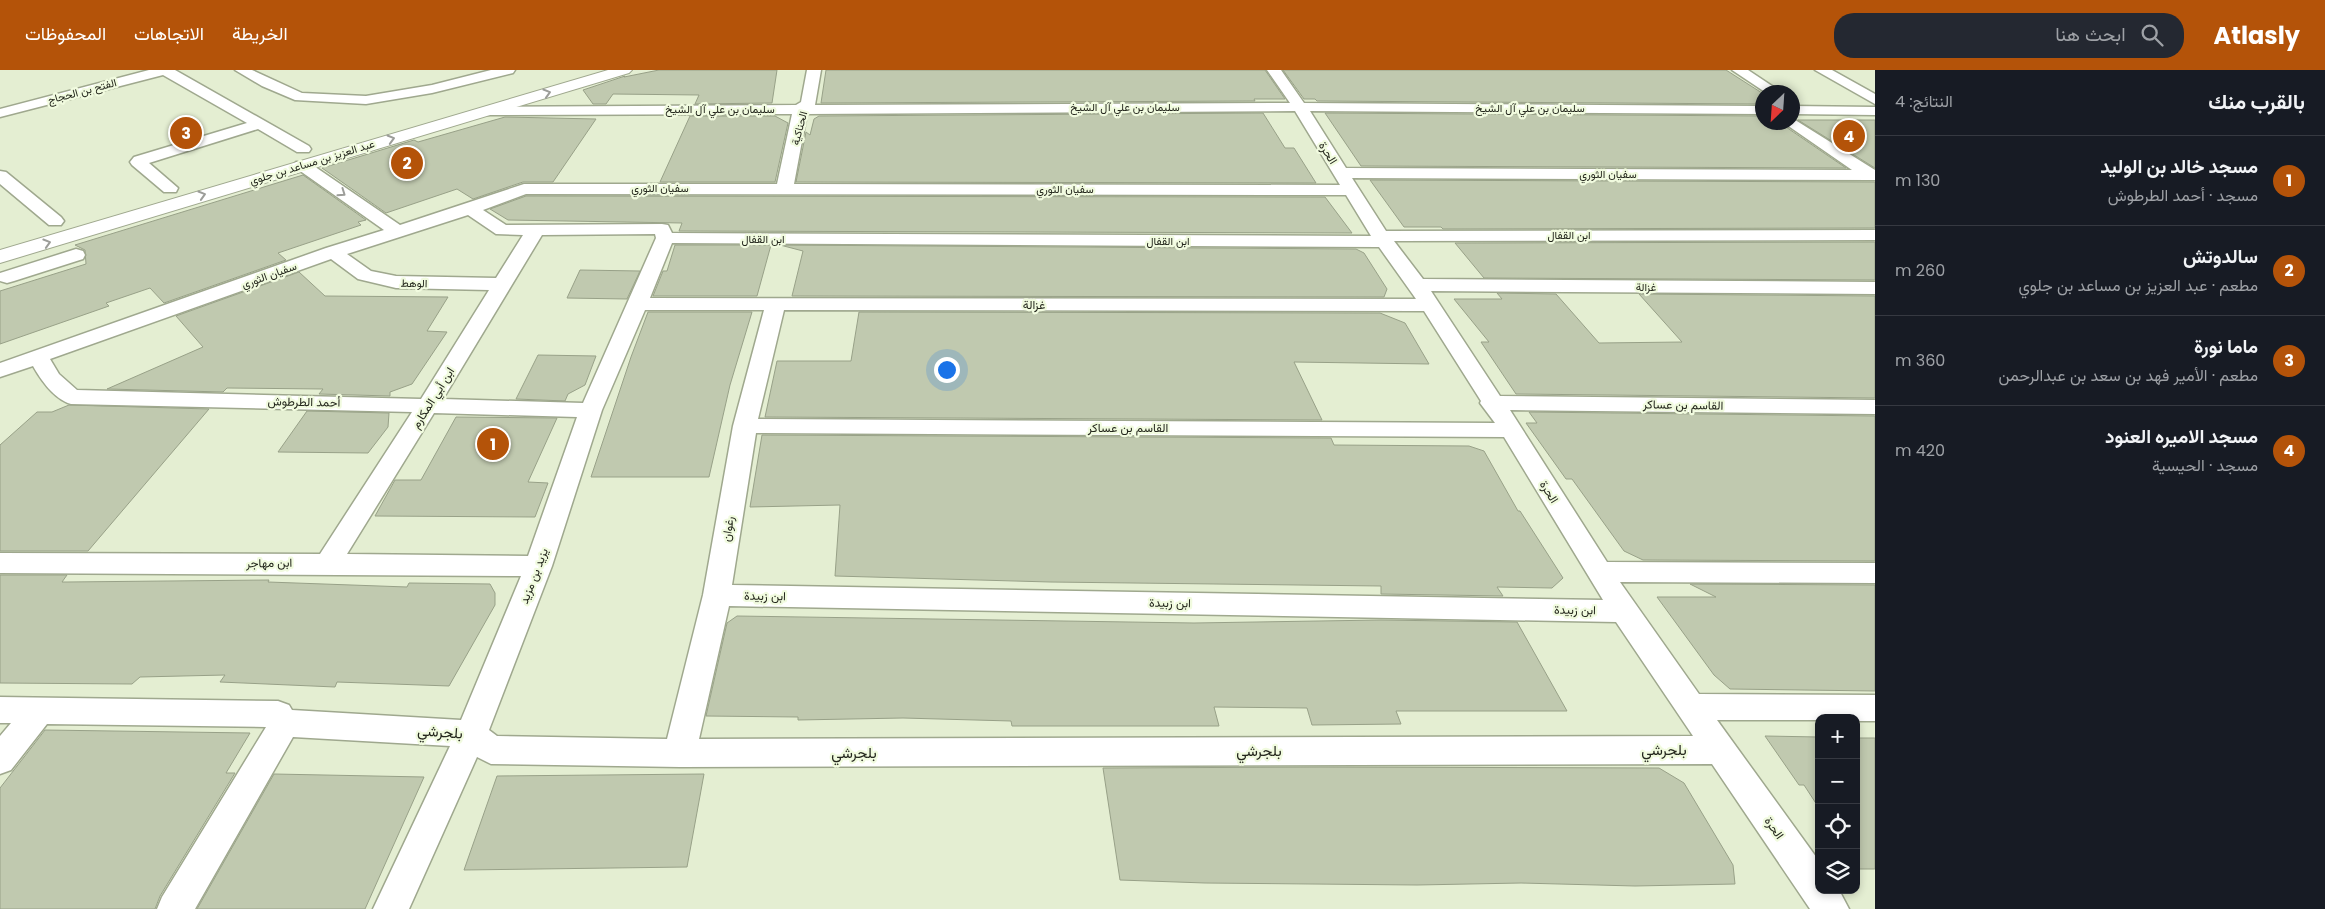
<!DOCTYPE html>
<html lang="ar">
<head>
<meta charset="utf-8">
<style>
	body { margin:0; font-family:Poppins,Vazirmatn,sans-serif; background:#242831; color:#f1f3f6; direction:rtl }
	.controls { position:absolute; right:15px; bottom:15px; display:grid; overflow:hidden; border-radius:10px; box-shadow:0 2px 8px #0003 }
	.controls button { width:45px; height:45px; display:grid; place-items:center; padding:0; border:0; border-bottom:1px solid #363941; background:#171b24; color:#f1f3f6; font:25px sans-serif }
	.compass { position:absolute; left:1755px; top:15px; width:45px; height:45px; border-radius:50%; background:#171b24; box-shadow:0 2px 8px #0003; rotate:205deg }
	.you { position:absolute; left:946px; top:299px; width:18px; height:18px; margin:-12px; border:4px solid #fff; border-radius:50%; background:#1a73e8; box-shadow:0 0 0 8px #1a73e833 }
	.badge { display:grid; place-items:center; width:32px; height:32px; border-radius:50%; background:#b45309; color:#fff; font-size:16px; font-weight:700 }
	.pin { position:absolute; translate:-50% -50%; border:2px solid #fff; box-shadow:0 1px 5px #0006 }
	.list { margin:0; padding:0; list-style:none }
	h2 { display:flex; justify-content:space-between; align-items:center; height:65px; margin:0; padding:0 20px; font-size:21px }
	h2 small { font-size:16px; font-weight:400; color:#9ea1a6 }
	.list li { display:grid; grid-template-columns:32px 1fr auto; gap:15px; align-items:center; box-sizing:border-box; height:90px; padding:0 20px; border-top:1px solid #363941 }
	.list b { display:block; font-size:19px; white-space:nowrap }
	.list p { margin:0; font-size:16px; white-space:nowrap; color:#9ea1a6 }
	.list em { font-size:16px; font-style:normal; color:#9ea1a6 }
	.icon { flex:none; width:28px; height:28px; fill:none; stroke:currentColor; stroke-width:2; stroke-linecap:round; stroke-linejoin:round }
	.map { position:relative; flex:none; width:1875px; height:839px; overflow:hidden; direction:ltr }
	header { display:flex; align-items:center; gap:30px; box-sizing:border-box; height:70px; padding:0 25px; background:#b45309; color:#fff }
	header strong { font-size:24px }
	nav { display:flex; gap:28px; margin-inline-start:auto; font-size:18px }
	.search { width:350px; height:45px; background:#242831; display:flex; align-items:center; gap:12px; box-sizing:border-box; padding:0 18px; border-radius:20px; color:#9ea1a6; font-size:19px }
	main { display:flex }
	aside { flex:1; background:#171b24 }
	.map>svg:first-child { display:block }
</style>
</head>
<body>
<header>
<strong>Atlasly</strong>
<div class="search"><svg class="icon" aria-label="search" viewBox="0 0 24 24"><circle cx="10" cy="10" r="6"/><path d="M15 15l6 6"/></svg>ابحث هنا</div>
<nav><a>الخريطة</a><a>الاتجاهات</a><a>المحفوظات</a></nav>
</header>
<main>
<aside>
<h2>بالقرب منك<small>النتائج: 4</small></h2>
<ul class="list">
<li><span class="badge">1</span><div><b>مسجد خالد بن الوليد</b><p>مسجد · أحمد الطرطوش</p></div><em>130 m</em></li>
<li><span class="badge">2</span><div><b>سالدوتش</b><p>مطعم · عبد العزيز بن مساعد بن جلوي</p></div><em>260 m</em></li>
<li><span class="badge">3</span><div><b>ماما نورة</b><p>مطعم · الأمير فهد بن سعد بن عبدالرحمن</p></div><em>360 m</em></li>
<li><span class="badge">4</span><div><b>مسجد الاميره العنود</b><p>مسجد · الحيسية</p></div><em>420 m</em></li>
</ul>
</aside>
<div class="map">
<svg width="1875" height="839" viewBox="0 0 1875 839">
	<rect width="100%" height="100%" fill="#e4eed2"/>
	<!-- building -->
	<path fill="#c0c9af" stroke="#98a188" d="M659,0H777L772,33L695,34L699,25L613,24L606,34H593L583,20L625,6L624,7Z
		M826,0H1265L1285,29H1254L1255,31L821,33Z
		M1283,0H1726L1762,23V34L1317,31L1315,29H1304Z
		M1263,43L1285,78H1294L1316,113L796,112L806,62L810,65L814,49L819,46Z
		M1325,43L1762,46V52H1783L1786,57L1846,98L1361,96Z
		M690,46H775L788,53L775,112H660Z
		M505,47L596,49L553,112H523L473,129L457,119L386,143L322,98L414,70L418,72Z
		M1798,50H1875V98Z
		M303,105L366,150L358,152L361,155L278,183L286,190L164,233L150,218L106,233L109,236L0,274V221L86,194L85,180L75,175Z
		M1370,110L1875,112V158L1443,159L1441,157H1404Z
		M526,126L1325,127L1352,163L679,161L682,153L508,150L490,139Z
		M1875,172V210L1484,208L1455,173Z
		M675,175H771L757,226H653L663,201H667Z
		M780,175L1356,179L1364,183L1387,219L1384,227L792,226L803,181Z
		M580,200L640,201L627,229L567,228Z
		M299,202L325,226L448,227L427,261L447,262L412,314L390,322V326L319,324L323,319L227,318L223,322L107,319L203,277L176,246Z
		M1497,223L1556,224L1599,273L1682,272L1639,224L1875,226V328L1516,324L1481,272H1489L1454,229H1502Z
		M648,242H752L730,315L709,407H591L631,287Z
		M859,242L1380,243L1405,253L1429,294L1294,292L1322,350L765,347L777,291H851Z
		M538,285L596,286L585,315L568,324L565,331L516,329Z
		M69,335L209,339L88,481H0V375L37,342H52Z
		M307,341L389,343L388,357L368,383L278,382Z
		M1529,342L1875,346V491L1643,490L1624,481L1572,409H1566L1526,353H1537Z
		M456,347L557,348L528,412L548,413L535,447L375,446L395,410H421Z
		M762,365L1331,368L1334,375L1469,376L1484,381L1518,441H1520L1563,508L1552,518L1497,517L1503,526L1381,524V516L1050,512L835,506L840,435L750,437Z
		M0,505H67L62,512H66L269,510L268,512L407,517L409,513L490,514L495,523V535L449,616L337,612L335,617L220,612L225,605L140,607L132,614L0,613Z
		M1690,514L1875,515V621L1730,619L1714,605L1657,527H1716Z
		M737,546L1194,553L1381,550L1517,552L1567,641H1396L1401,654L1312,655L1307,638L1214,637L1219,656H1012L1011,651L903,648L798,650V647L706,646L727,553Z
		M45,660L250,663L226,703H235L160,826L155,839H0V718Z
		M1765,666L1819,667V738L1804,715H1799Z
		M1856,668H1875V799H1859L1856,794Z
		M1321,697L1659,698L1684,713L1733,795L1735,814L1635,816L1521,813L1417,815L1205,813L1120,810L1103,698Z
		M274,704L424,707L365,839H197Z
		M704,704L687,797L464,800L497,706Z"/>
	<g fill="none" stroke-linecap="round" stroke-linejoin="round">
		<!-- minor casing -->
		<g stroke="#9fa88e" stroke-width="3">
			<path id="minor" d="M149,0H175L309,76L311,79L309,82H297L258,59L149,93L178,118L176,122H164L132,95L130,92L134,87L247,53L163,5L0,47V39Z
				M235,0H252L302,23L366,26L432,15L491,0H515L513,3L432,23L366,34L295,30L262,16Z
				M807,0H821L815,35L1290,33L1267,0H1281L1304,33L1762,36V44L1310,41L1346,98L1852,100L1787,55L1785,52H1792V48L1875,100V110L1352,108L1386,161L1875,160V170L1394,171L1423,209L1875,212V224L1431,221L1500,326L1875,330V344L1510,340L1607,492L1875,493V513L1620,512L1699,624L1875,625V651H1856V648H1819V650H1717L1819,791V820H1839L1849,839H1810L1712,694L680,697L491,694L477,687L409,839H373L450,676L293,667L195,839H157L162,827L266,657L47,654L11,700L0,704V666L11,653H0V627L278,631L289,635L292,640L461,650L521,506L0,503V483L320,484L412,342L71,334C54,329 41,310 33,296L0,307V293L326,178L384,160L296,98L294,95L296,92H308L400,155L524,114H777L792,44L487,45L480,41L487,37L796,35L801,32ZM1295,41L1340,115L794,114L807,44ZM526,124L1346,125L1371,166L672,163L668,155L662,154L506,155L483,140ZM468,145L496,164L523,165L496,208L396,206L371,201L347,184ZM655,164L656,168L583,333L443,329L542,165ZM672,173L1379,177L1416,229L650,228ZM331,189L358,209L396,218L489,220L421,329L77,320L59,304L50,289ZM645,240H764L733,356L703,525L667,669L497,666L489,660L552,496L602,340ZM784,240L1424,241L1481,331L1480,333L1495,353L758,349ZM434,343L577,347L528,486L347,484ZM756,363L1504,367L1603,530L732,515ZM729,536L1616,552L1693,666L699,669Z
				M1732,0H1748L1781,22H1765Z
				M1815,0H1832L1875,24V34Z
				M1792,36L1875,37V45L1792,44Z
				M0,101L6,102L61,147L64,151L61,155H49L0,114Z
				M76,179L83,181L85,185L83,189L14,211L7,213L0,211V203Z"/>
		</g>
		<!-- major casing -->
		<g stroke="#9fa88e" stroke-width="2">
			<path id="major" d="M608,0H632L629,3L0,193V180Z"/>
		</g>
		<!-- minor -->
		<use href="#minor" fill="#fff" fill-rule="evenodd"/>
		<!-- major -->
		<use href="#major" fill="#fff" fill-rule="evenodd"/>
	</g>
	<!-- one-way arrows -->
	<defs><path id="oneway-chevron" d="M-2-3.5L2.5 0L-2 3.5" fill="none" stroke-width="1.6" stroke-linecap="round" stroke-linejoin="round" transform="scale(1.25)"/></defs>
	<g stroke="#9c9d99">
		<use href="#oneway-chevron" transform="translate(547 23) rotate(-17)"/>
		<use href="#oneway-chevron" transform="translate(391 69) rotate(-16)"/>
		<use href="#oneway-chevron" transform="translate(342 123) rotate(35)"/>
		<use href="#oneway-chevron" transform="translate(202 125) rotate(-17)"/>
		<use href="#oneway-chevron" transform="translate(47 173) rotate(-17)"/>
	</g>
	<g text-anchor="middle" stroke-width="4.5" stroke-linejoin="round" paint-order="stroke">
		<!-- far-street labels -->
		<g font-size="11" fill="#23261c" stroke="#f1fbdf">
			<text transform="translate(82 21) rotate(-15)" y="4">الفتح بن الحجاج</text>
			<text x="1125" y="41">سليمان بن علي آل الشيخ</text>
			<text x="1530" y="42">سليمان بن علي آل الشيخ</text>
			<text x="720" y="43">سليمان بن علي آل الشيخ</text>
			<text transform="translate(799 58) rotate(-75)" y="4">الحناكية</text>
			<text transform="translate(312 92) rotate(-17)" y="4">عبد العزيز بن مساعد بن جلوي</text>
			<text x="1608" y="108">سفيان الثوري</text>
			<text x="660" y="122">سفيان الثوري</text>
			<text x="1065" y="123">سفيان الثوري</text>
			<text x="1569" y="169">ابن القفال</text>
			<text x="763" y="173">ابن القفال</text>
			<text x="1168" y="175">ابن القفال</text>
			<text transform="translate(269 205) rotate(-20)" y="4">سفيان الثوري</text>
			<text transform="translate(414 213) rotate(1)" y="4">الوهط</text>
			<text x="1646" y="221">غزالة</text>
		</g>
		<!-- street labels -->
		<g font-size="12" fill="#23261c" stroke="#f1fbdf">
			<text transform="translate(1328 83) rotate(58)" y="4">الحرة</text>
			<text x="1034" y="239">غزالة</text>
			<text transform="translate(433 328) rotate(-58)" y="4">ابن أبي المكارم</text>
			<text transform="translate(304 332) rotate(1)" y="4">أحمد الطرطوش</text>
			<text transform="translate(1683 335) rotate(1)" y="4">القاسم بن عساكر</text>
			<text x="1128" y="362">القاسم بن عساكر</text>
			<text transform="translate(1549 422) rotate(58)" y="4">الحرة</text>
			<text transform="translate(728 459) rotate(-81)" y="4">رغوان</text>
			<text transform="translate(269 493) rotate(-1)" y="4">ابن مهاجر</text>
			<text transform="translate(534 506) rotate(-69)" y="4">يزيد بن مزيد</text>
			<text transform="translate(765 526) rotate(1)" y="4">ابن زبيدة</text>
			<text transform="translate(1170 533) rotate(1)" y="4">ابن زبيدة</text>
			<text transform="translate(1575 540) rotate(1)" y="4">ابن زبيدة</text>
			<text transform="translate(1774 758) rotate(55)" y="4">الحرة</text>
		</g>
		<!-- near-street labels -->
		<g font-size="15" fill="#23261c" stroke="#f1fbdf">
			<text transform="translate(440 662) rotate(4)" y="5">بلجرشي</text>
			<text x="1664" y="685">بلجرشي</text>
			<text x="1259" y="686">بلجرشي</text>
			<text x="854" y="688">بلجرشي</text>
		</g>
	</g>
</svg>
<div class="controls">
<button>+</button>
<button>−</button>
<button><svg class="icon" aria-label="locate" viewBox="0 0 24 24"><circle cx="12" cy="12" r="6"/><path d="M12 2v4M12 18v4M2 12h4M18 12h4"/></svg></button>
<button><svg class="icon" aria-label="layers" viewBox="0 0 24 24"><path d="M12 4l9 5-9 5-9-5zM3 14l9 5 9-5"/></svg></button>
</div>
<svg class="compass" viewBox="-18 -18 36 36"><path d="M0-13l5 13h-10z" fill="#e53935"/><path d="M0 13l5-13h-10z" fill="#9ea1a6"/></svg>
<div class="you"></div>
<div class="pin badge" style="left:493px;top:374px">1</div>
<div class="pin badge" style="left:407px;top:93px">2</div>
<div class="pin badge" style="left:186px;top:63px">3</div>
<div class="pin badge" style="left:1849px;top:66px">4</div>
</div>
</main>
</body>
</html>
